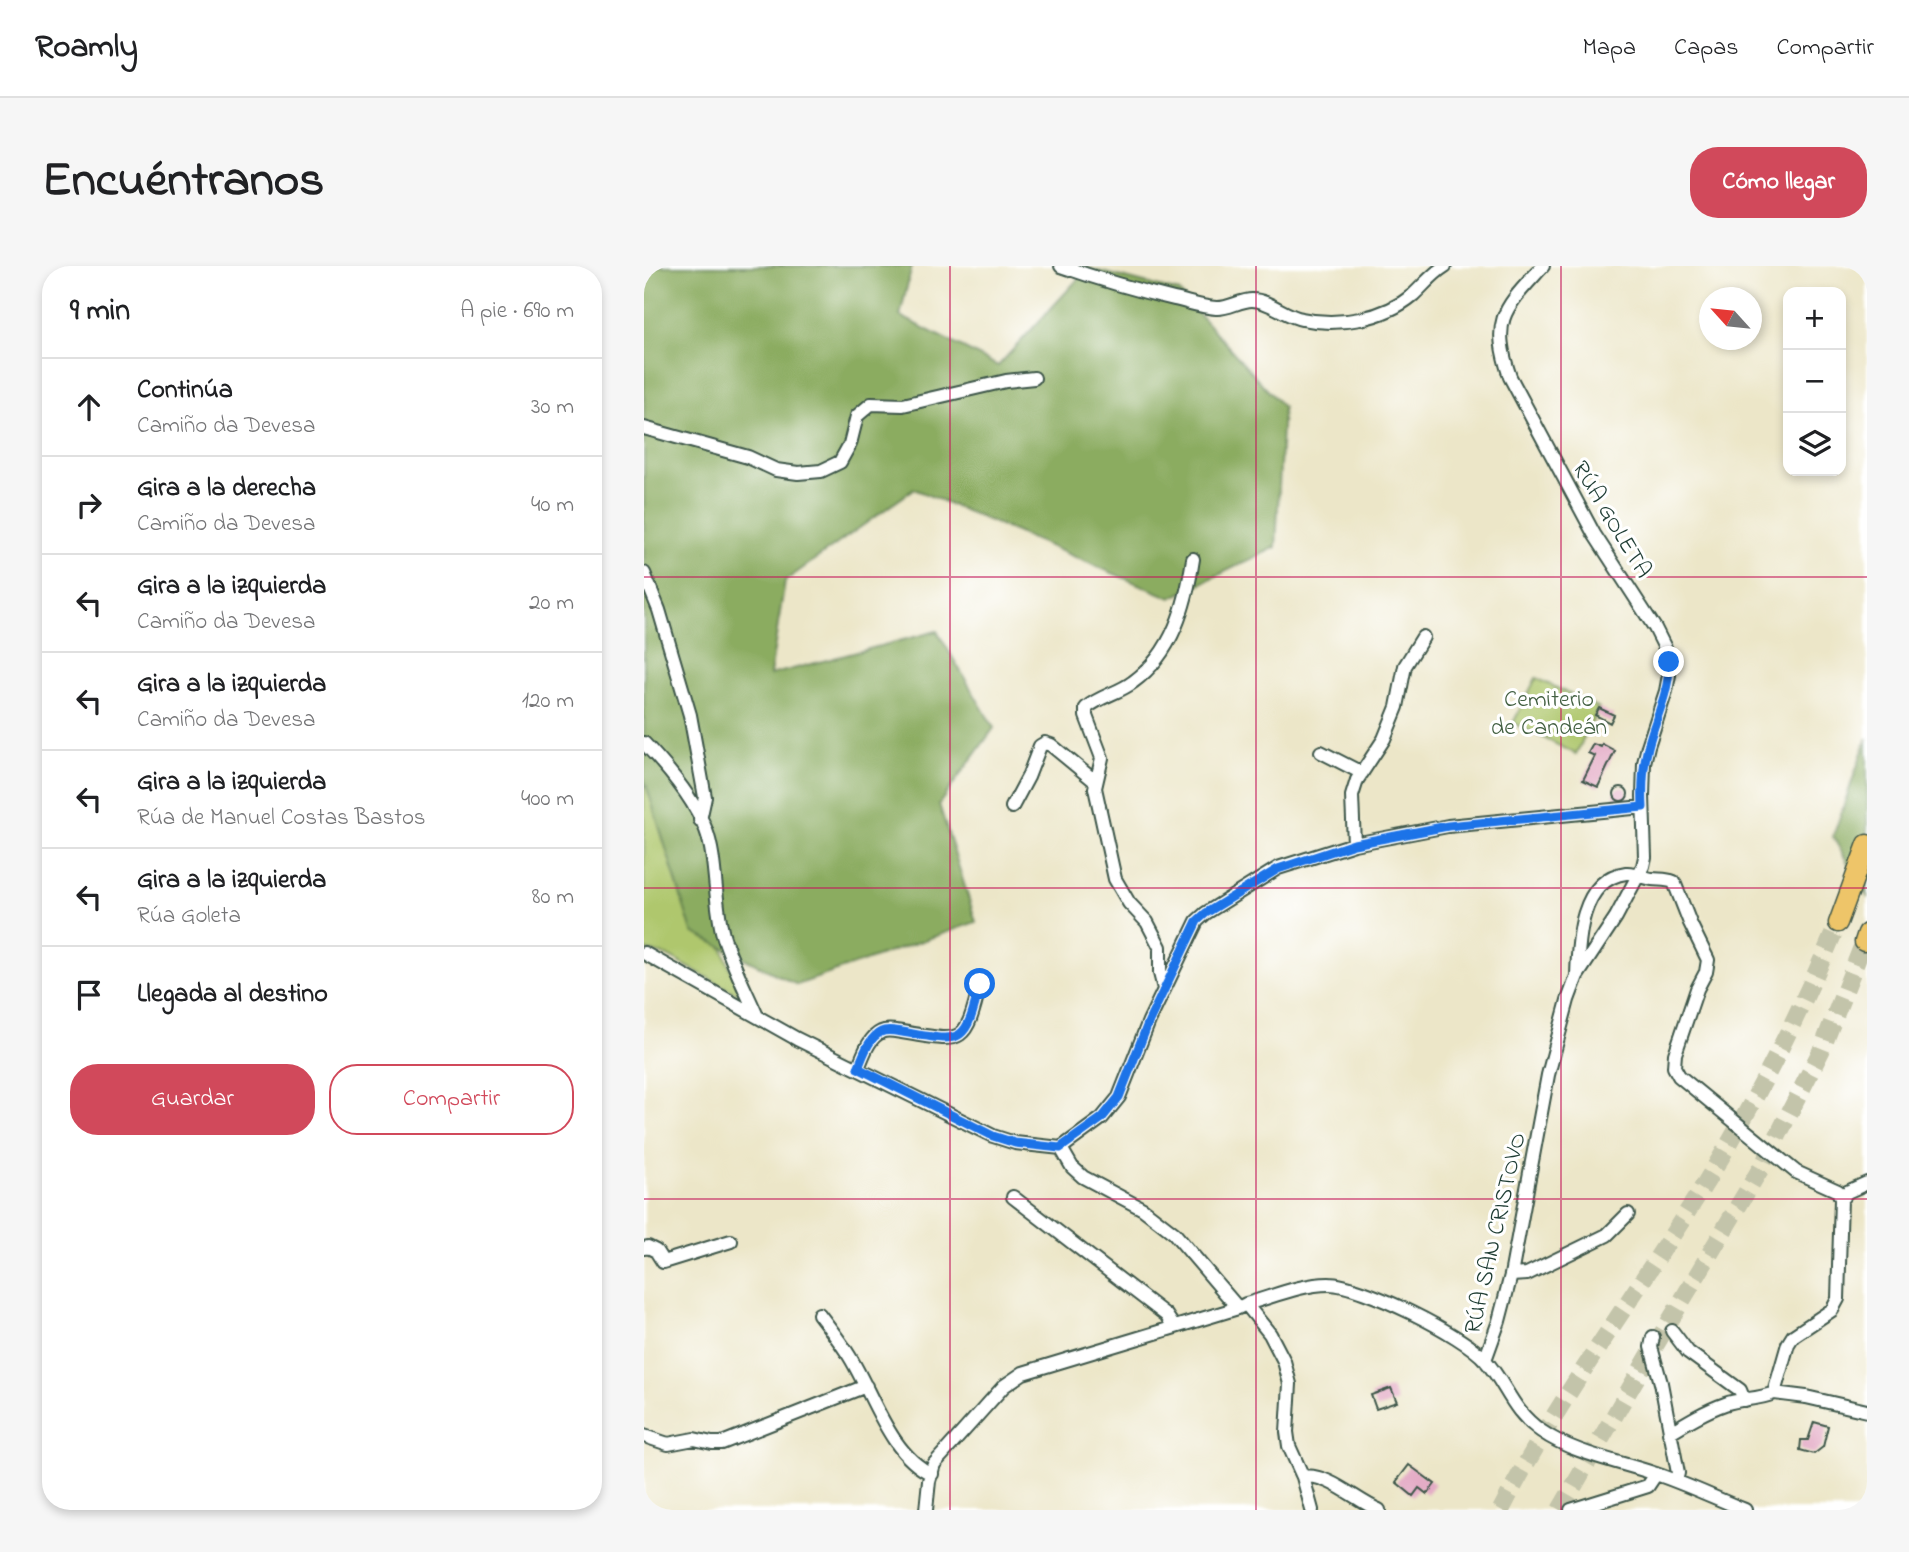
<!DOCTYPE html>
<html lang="es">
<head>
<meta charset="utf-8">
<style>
	body { margin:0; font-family:"Indie Flower",sans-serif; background:#f6f6f6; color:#202124 }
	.controls { position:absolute; right:21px; top:21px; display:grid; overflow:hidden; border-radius:14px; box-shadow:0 4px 10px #0003 }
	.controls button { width:63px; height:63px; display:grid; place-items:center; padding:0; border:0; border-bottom:2px solid #e0e0e0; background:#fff; color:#202124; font:35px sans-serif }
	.compass { position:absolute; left:1055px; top:21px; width:63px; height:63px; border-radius:50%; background:#fff; box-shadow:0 4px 10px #0003; rotate:297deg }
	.stop { position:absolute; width:21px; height:21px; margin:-16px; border:5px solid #1a73e8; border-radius:50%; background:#fff }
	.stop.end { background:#1a73e8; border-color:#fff; box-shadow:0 2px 7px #0008 }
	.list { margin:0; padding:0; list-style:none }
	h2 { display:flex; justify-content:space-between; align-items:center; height:91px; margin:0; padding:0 28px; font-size:30px }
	h2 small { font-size:23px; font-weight:400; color:#757577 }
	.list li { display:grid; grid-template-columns:46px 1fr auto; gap:21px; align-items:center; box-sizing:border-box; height:98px; padding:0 28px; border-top:2px solid #e0e0e0 }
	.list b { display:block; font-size:26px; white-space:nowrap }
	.list p { margin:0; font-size:23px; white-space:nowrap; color:#757577 }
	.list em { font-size:23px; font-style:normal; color:#757577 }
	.actions { display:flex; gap:14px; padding:21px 28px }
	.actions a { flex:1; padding:16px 0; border:2px solid #d1495b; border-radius:28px; text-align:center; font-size:24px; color:#d1495b }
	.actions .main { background:#d1495b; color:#fff }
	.icon { flex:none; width:38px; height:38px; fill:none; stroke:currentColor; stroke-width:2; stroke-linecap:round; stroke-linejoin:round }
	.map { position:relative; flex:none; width:1223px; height:1244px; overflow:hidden; border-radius:28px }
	header { display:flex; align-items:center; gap:42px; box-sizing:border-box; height:98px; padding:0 35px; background:#fff; border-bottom:2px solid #e0e0e0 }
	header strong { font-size:33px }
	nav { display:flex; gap:38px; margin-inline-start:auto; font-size:24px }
	.intro { display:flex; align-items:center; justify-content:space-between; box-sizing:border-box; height:168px; padding:0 42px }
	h1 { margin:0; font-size:49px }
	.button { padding:18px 32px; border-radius:28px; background:#d1495b; color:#fff; font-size:24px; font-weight:700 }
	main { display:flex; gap:42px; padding:0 42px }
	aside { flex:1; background:#fff; border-radius:28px; box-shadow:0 4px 10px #0003 }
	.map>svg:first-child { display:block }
</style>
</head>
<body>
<header>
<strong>Roamly</strong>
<nav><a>Mapa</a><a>Capas</a><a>Compartir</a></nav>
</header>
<div class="intro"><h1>Encuéntranos</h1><a class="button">Cómo llegar</a></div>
<main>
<aside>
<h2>9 min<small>A pie · 690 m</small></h2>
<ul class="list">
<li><svg class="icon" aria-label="ahead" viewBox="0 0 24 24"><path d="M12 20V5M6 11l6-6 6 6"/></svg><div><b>Continúa</b><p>Camiño da Devesa</p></div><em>30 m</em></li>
<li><svg class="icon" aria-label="right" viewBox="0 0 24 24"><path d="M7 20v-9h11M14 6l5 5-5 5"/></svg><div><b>Gira a la derecha</b><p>Camiño da Devesa</p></div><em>40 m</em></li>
<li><svg class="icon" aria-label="left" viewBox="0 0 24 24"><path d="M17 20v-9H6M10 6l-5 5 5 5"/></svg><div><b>Gira a la izquierda</b><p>Camiño da Devesa</p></div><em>20 m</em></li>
<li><svg class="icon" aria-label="left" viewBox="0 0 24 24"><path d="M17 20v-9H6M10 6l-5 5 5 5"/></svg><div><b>Gira a la izquierda</b><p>Camiño da Devesa</p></div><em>120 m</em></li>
<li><svg class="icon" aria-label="left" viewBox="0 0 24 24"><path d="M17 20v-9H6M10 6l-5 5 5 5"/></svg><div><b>Gira a la izquierda</b><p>Rúa de Manuel Costas Bastos</p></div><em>400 m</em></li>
<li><svg class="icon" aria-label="left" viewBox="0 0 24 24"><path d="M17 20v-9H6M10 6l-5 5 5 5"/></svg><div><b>Gira a la izquierda</b><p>Rúa Goleta</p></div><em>80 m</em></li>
<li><svg class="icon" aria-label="arrive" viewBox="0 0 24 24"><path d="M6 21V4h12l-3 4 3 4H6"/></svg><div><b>Llegada al destino</b></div></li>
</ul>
<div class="actions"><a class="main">Guardar</a><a>Compartir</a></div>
</aside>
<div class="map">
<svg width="1223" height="1244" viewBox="0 0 1223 1244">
	<rect width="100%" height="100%" fill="#fff"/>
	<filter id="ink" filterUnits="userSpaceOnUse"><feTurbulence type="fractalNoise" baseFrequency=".0143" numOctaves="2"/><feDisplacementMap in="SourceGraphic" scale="14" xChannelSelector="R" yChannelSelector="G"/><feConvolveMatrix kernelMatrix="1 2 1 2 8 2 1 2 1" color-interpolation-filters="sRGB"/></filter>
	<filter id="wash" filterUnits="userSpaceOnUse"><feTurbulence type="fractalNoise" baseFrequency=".00686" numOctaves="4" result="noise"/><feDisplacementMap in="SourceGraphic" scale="28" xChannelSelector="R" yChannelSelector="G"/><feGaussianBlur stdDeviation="1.57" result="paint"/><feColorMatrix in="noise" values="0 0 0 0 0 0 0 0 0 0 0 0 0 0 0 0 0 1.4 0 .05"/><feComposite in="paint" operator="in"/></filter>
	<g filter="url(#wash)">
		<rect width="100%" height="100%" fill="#ece6c8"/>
		<!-- green -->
		<path fill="#afc76d" stroke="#678250" stroke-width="2" d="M892,412L955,442L932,488L869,457Z
			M0,483L97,730L24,690L0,684Z"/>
		<!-- forest -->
		<path fill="#8bac60" stroke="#55744a" stroke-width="2" d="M0,0H268L256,50L354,100L444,2L535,26L639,141L632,281L527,332L270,223L141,315L126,409L293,365L350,462L295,538L332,656L153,719L48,666L0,512Z
			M1223,472V630L1189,571Z"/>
		<g id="blocks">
			<!-- building -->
			<path fill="#e4acc6" d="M955,442L970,449L966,457L951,449Z
				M949,478L957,481L958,478L971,485L954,521L939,514L951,490L944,487Z
				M970 528a7 7 0 1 1 14 0a7 7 0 1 1-14 0Z
				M747,1122L753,1136L732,1143L727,1129Z
				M1170,1156L1184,1160L1179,1181L1170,1188L1156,1184L1157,1174H1164Z
				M765,1199L791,1218L783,1228L775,1222L769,1230L752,1216Z"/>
		</g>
	</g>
	<g filter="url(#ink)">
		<use href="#blocks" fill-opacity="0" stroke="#3e564a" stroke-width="2"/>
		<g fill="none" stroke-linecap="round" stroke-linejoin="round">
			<!-- highway-tunnel -->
			<path stroke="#c3c4aa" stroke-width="18" stroke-dasharray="18 9" stroke-linecap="butt" d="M857,1244C916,1129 994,1026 1062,916C1113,834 1156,746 1194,657
				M916,1244L1002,1095L1121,895L1177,785L1220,676"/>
			<!-- minor casing -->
			<g stroke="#3e564a" stroke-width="16">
				<path id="minor" d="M417,0C454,13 492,24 530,33C544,36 558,41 572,42C584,43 596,34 608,34C625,34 641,50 658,53C694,61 740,53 769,29C780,19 788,8 801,0
					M0,162L104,191L132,204L154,207L177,205L196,196L206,178L213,150L227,138L259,139L362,115L390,112
					M0,307L15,344L46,449L61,531L56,554
					M0,477C23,501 50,532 62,564C73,593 70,637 79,669C87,696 101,723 112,748
					M677,486L718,507
					M368,541L384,511L396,480L401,477L407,479L452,516
					M710,578L708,530L713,514L740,473L753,441L761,400L779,371
					M0,687L153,773L349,870L371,877L417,882
					M933,710C934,675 936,613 982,607C991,606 1000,612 1008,613C1016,614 1022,613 1030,616L1046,657L1064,694L1062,706L1053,723L1031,788L1030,801L1035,810L1152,906L1194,925L1197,933L1194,1033L1188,1044L1149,1070L1144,1078L1130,1127C1114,1134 1097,1132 1081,1138C1061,1145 1043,1156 1025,1167
					M520,723L516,707V681L503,656L485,637L471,613L451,522L458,492L442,450V442C456,430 475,427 489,416C529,387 542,339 549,293
					M214,802C219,791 224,772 237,766C243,763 251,765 258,766C318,776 321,781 336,718
					M417,882L458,852L475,831L505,755L553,655L562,647L634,602L710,578L804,560L999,541
					M417,882L428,901L439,911L499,943L530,967L594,1042
					M369,931L522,1049L530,1061
					M1197,933L1203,926L1223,917
					M0,982L4,981L12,985L19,996L87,975
					M867,1009L883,1008L963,969L984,948
					M602,1038L626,1068L640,1095L646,1118L643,1166L645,1180L659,1211C683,1206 714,1236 735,1244
					M175,1048C185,1061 195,1074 204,1088C228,1125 245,1189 288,1208
					M1028,1065L1044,1086L1096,1124L1100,1134
					M1009,1071L1007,1081L1017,1117L1034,1207L1032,1215
					M841,1094L855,1055L867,1009L904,809L924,734L933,710L972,651L999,600L1001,591L999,530L1000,497L1004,480L1022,425L1025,409L1022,384L1011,362L950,268L866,111C846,52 861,42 899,0
					M1130,1127L1162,1131L1223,1145
					M0,1170L24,1178L50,1173L68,1177H78L222,1120
					M659,1211L668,1244
					M282,1244L285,1215L290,1198L360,1120L379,1107L594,1042L602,1038C628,1031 657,1018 685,1018C717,1018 820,1069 841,1094C863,1119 867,1144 897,1165C930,1188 974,1195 1012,1208C1042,1218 1071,1232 1101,1244
					M927,1244L1004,1220L1012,1208"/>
			</g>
			<!-- highway casing -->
			<g stroke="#3e564a" stroke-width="21">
				<path id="highway" d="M1194,657L1223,578
					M1220,676L1223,667"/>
			</g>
			<!-- minor -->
			<use href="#minor" stroke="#fff" stroke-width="12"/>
			<!-- highway -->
			<use href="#highway" stroke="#eec569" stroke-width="18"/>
		</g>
	</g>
	<g fill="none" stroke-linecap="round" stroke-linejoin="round" filter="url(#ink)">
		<!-- route -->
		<path stroke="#1a73e8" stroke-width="9" d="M336,718C321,781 318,776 258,766C251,765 243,763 237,766C224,772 219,791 214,802L349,870L371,877L416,882L458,852L475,831L505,755L553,655L562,647L634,603L710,578L804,560L999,541C998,521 999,500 1004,481C1011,452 1026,426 1025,396"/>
	</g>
	<!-- grid -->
	<path fill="none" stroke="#c2185b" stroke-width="2" stroke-opacity="0.55" d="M306,0V1244M612,0V1244M917,0V1244M0,311H1223M0,622H1223M0,933H1223"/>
	<g text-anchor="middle" stroke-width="6" stroke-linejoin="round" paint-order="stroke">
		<!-- street labels -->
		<g font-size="24" fill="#1f3d34" stroke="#fff">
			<text transform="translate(969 253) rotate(59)" y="8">RÚA GOLETA</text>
			<text transform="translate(850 967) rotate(-77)" y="8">RÚA SAN CRISTOVO</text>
		</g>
		<!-- park labels -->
		<g font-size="24" fill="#436042" stroke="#fff">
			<text x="905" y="440">Cemiterio<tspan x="905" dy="28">de Candeán</tspan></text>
		</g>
	</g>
</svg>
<div class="controls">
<button>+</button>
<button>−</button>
<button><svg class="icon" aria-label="layers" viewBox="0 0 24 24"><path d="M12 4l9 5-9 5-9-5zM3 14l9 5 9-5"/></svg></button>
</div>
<svg class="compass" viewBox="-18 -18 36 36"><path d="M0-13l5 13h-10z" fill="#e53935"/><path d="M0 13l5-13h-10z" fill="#757577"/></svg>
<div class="stop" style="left:336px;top:718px"></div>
<div class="stop end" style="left:1025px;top:396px"></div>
</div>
</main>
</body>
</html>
